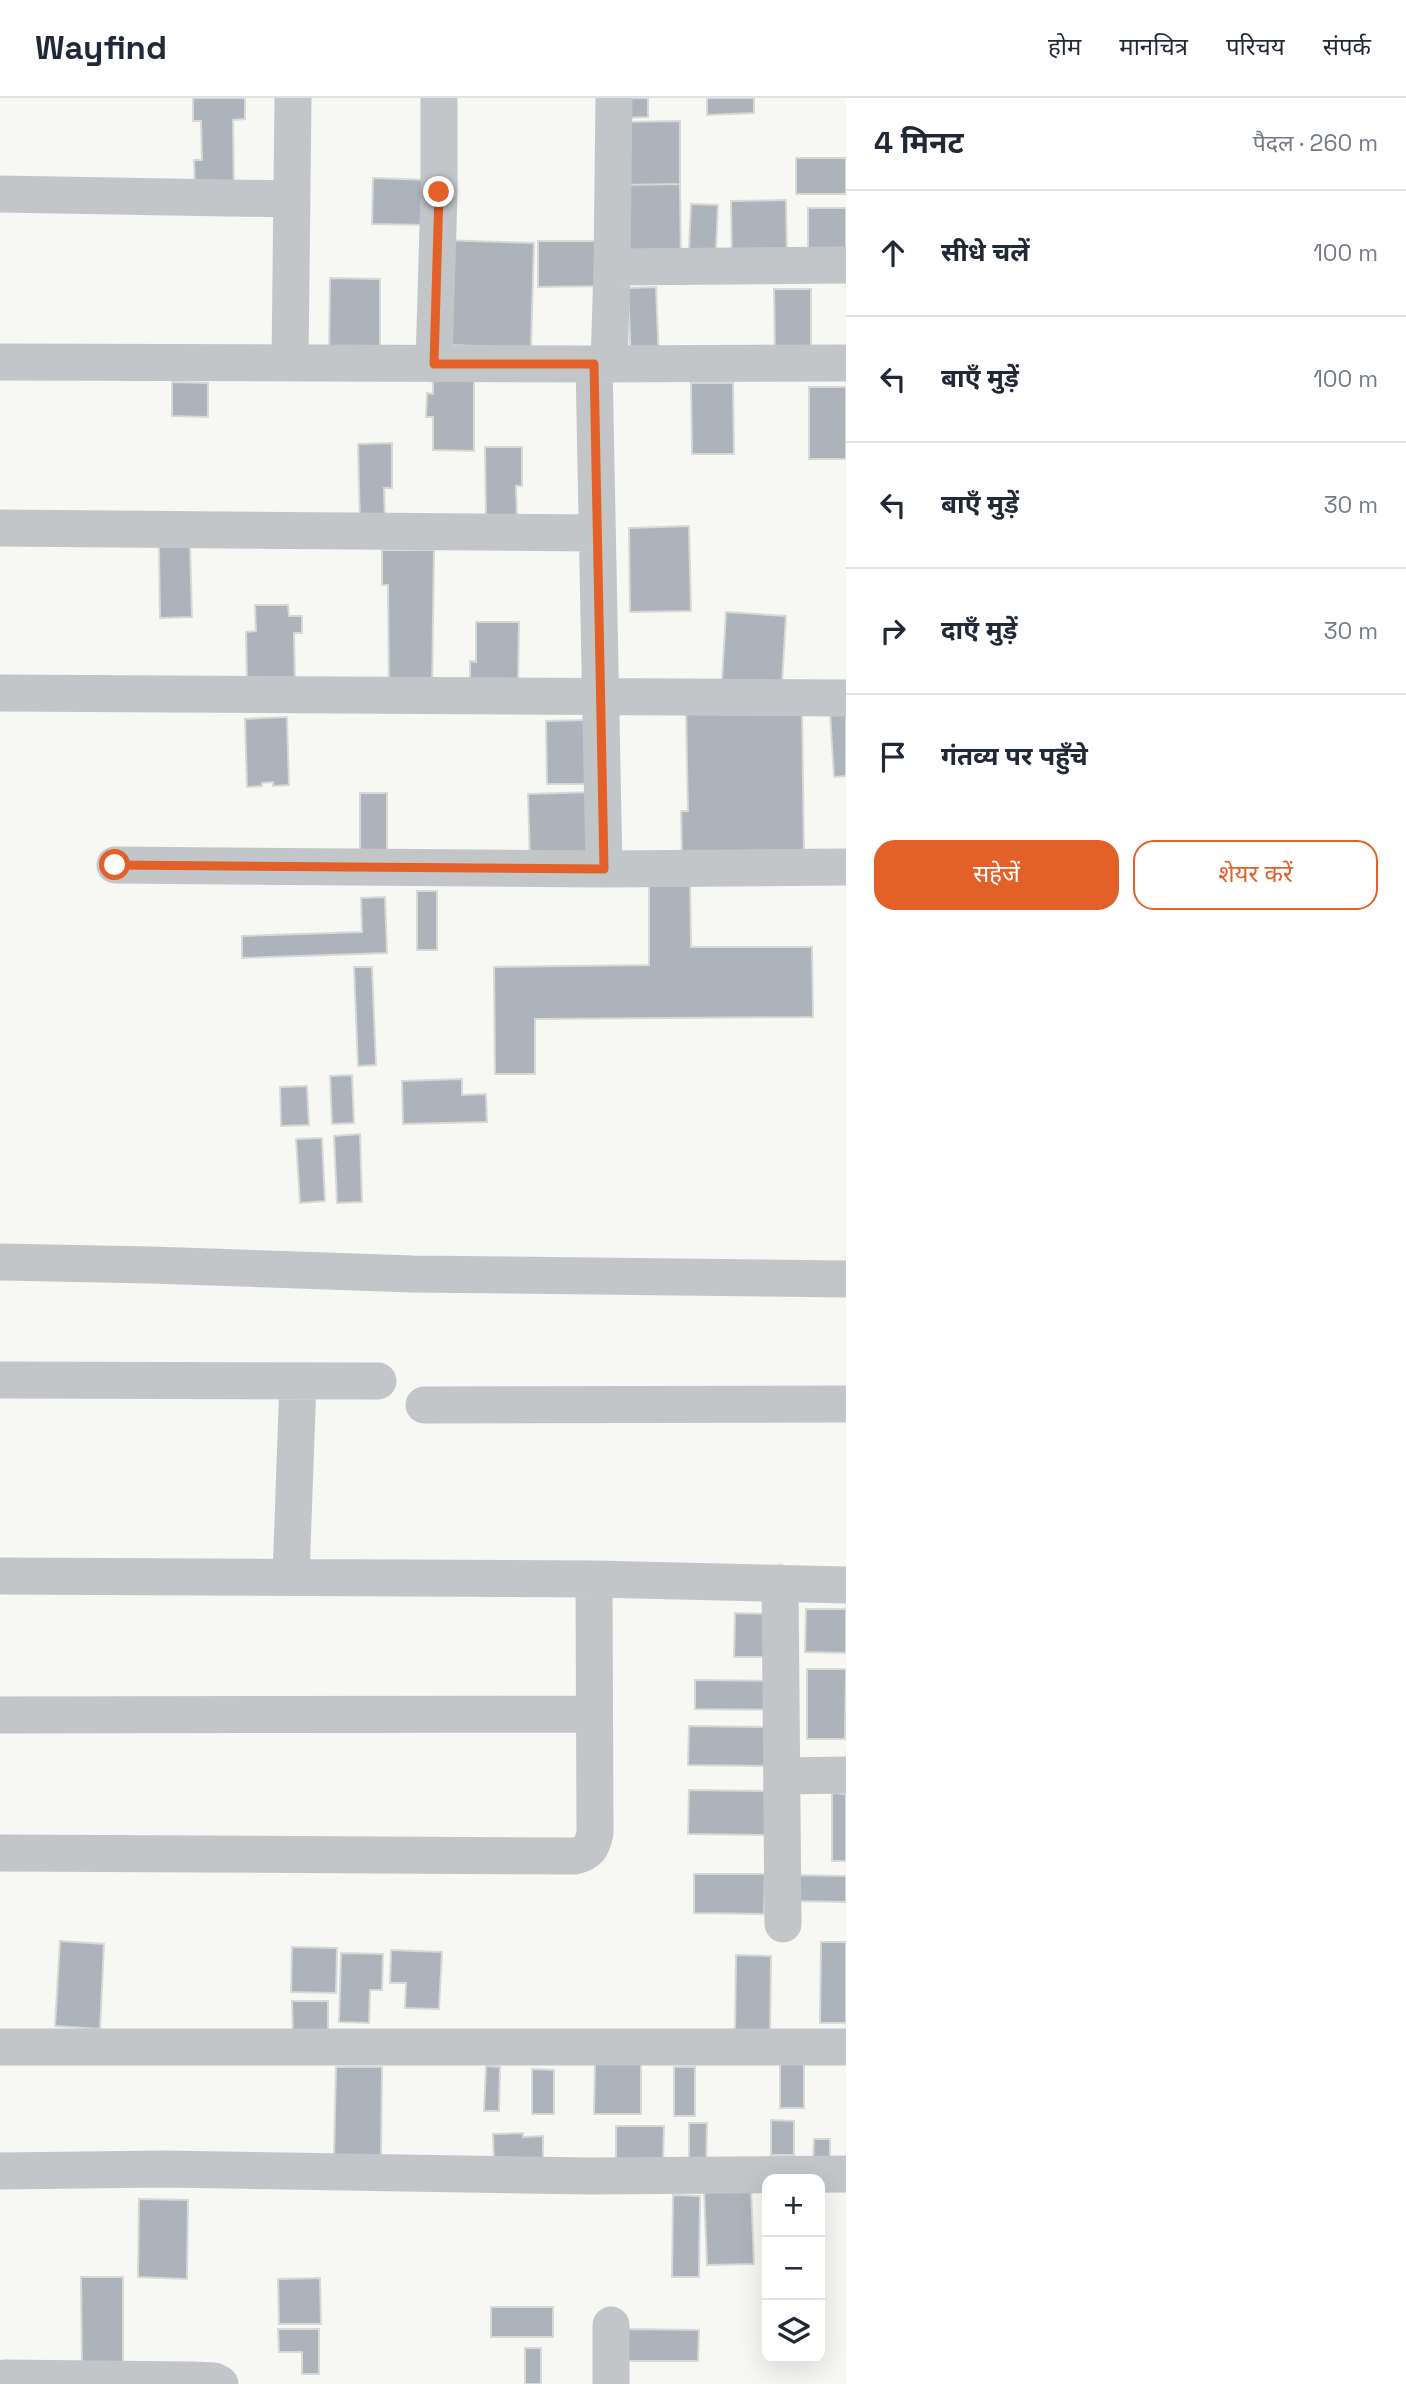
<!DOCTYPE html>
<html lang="hi">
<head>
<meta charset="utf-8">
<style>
	body { margin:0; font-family:"Space Grotesk","Noto Sans Devanagari",sans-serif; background:#f6f6f7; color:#1f2937 }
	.controls { position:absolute; right:21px; bottom:21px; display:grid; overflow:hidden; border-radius:14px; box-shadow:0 7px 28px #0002 }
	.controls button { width:63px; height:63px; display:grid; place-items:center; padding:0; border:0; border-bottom:2px solid #e0e1e3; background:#fff; color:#1f2937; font:35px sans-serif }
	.stop { position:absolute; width:21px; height:21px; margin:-16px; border:5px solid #e36028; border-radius:50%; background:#fff }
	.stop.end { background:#e36028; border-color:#fff; box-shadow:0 2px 7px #0008 }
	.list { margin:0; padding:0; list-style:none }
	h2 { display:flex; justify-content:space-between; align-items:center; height:91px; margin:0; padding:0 28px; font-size:30px }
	h2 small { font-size:23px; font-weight:400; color:#747a83 }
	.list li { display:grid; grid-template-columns:46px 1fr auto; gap:21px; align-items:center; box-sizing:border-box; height:126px; padding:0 28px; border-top:2px solid #e0e1e3 }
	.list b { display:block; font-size:26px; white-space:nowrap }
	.list em { font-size:23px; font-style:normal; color:#747a83 }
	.actions { display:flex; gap:14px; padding:21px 28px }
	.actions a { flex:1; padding:16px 0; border:2px solid #e36028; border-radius:21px; text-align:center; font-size:24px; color:#e36028 }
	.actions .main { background:#e36028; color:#fff }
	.icon { flex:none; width:38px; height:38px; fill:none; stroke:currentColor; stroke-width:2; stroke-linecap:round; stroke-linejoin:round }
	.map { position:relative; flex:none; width:846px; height:2286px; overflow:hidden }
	header { display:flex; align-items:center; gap:42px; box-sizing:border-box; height:98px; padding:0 35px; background:#fff; border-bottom:2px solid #e0e1e3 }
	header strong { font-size:33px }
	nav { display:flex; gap:38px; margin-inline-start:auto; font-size:24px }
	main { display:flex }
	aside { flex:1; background:#fff }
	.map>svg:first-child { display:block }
</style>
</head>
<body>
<header>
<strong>Wayfind</strong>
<nav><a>होम</a><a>मानचित्र</a><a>परिचय</a><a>संपर्क</a></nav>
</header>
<main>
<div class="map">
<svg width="846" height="2286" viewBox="0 0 846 2286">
	<rect width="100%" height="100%" fill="#f7f7f4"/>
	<!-- building -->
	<path fill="#adb3ba" stroke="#d8d8d6" stroke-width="2" d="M193,0H245V21L233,22L234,93L195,94L194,62H202L201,23H193Z
		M620,0H648V19L620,20Z
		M707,0H754V15L707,17Z
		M680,23V86L621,87V24Z
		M796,60H846V96H796Z
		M373,80L429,82V127L372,126Z
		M680,86L681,172L623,173L621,87Z
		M786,102L787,167L732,168L731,103Z
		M691,106L718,107L715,173L688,172Z
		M808,110H846V150H808Z
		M441,142L534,145L531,250L447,247Z
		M538,143H605V188L538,189Z
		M330,180L380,181V256H329Z
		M656,189L659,264L631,265L628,190Z
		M774,191H811V261H775Z
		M433,282H474V353L433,352V319H426L427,295L433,296Z
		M172,284L208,285V319L172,318Z
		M691,285H733L734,356H692Z
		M809,289H846V361H809Z
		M392,345V390H384L385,424L360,425L358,346Z
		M485,349H522V388H516L517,420L486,421Z
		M689,428L691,513L630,514L629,430Z
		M159,448H190L192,519L160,520Z
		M382,452H434L432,594L389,595L388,487H382Z
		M255,507H288L289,518H302V535H294L295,582L247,583L246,534L256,533Z
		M726,514L786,518L782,585L722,582Z
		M476,524H519L518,588H470V563L476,564Z
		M802,611L804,757L682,758L681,713H688L686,612Z
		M846,613V678L834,679L830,614Z
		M287,619L289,687L273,688V684L262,685V688L247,689L245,621Z
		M591,622L592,686H547L546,623Z
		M593,694L595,764L530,766L528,696Z
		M360,695H387V756H360Z
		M690,780L691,849H812L813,919L535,921V976H495L494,869L649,867V781Z
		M417,793H437V852H417Z
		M385,799L387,855L242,860V838L362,834L361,800Z
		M354,869H372L376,967L358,968Z
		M352,977L354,1025L332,1026L330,978Z
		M462,981V997L486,996L487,1024L403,1026L402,983Z
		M307,988L309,1027L281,1028L280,989Z
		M360,1036L362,1104L337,1105L334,1038Z
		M322,1040L325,1103L300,1105L296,1041Z
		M806,1511H846V1555L805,1554Z
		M735,1515L779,1516V1559H734Z
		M807,1571H846L845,1641H807Z
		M695,1582L774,1583V1612L695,1611Z
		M689,1628L771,1629L770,1668L688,1667Z
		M689,1692L765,1693V1737L688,1736Z
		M832,1695L846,1696V1763H832Z
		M694,1776H765L764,1816L694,1815Z
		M796,1777L846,1778V1804L796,1803Z
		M60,1843L104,1846L100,1931L55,1928Z
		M821,1844H846V1925H820Z
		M292,1849L337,1850L336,1895L291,1894Z
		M391,1852L442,1854L439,1911L405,1910L406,1885H390Z
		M341,1855L383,1856L382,1892H370L369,1925L339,1924Z
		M736,1857L771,1858L770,1939L735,1940Z
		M292,1903H328V1939H293Z
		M780,1962H804V2010H780Z
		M595,1965L641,1966V2016H594Z
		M486,1968L500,1969L499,2013H484Z
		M336,1969H382L381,2060L334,2059Z
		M674,1969H695V2018H674Z
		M532,1971L554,1972V2016H532Z
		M771,2022L794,2023V2057H771Z
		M689,2025H707L706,2075L689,2074Z
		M616,2028H664L663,2065L616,2064Z
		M523,2035V2039L543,2038V2063L494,2065L493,2036Z
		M814,2041H830V2067L813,2066Z
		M751,2091L754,2166L707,2167L704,2092Z
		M673,2097L700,2098L699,2179H672Z
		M139,2101L188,2102L187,2181L138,2179Z
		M81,2179H123V2271H82Z
		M320,2180L321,2226H279L278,2181Z
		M491,2209H553V2239H491Z
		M278,2231H319V2276H302V2254H279Z
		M628,2231L699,2232L698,2263H627Z
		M525,2250H541V2286H525Z"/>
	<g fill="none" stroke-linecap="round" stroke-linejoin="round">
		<!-- minor -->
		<path stroke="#c2c6c9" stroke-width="37" d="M0,96L292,101
			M612,169L846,167
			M0,264L594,266L846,265
			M290,265L293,0
			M434,266L439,94V0
			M594,266L604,771
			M609,266L612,169L614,0
			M0,430L597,435
			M0,595L846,600
			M115,767L604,771L846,769
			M0,1164L151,1167L413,1176L846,1181
			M0,1282L378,1283
			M424,1307L846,1306
			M0,1478L594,1481L846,1487
			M291,1479L298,1283
			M780,1485L783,1826
			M0,1617L593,1616
			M782,1678L846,1677
			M0,1755L574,1758C589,1755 592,1749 595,1735L594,1481
			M0,1949H846
			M0,2073L164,2071L590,2078L846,2076
			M4,2280L192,2282L214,2283L220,2286
			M611,2286V2227"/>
	</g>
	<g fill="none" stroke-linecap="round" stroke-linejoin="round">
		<!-- route -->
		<path stroke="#e36028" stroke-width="9" d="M115,767L604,771L594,266H434L439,94"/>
	</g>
</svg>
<div class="controls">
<button>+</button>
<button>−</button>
<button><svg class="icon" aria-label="layers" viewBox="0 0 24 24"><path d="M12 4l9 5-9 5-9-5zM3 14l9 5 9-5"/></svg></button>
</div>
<div class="stop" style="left:115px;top:767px"></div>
<div class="stop end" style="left:439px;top:94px"></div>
</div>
<aside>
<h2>4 मिनट<small>पैदल · 260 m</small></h2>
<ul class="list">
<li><svg class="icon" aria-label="ahead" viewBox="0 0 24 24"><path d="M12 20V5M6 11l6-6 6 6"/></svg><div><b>सीधे चलें</b></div><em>100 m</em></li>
<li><svg class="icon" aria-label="left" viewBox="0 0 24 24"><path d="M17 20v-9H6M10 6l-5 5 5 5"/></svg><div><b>बाएँ मुड़ें</b></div><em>100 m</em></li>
<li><svg class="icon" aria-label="left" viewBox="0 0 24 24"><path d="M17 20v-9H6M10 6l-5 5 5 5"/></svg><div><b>बाएँ मुड़ें</b></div><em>30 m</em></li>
<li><svg class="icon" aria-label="right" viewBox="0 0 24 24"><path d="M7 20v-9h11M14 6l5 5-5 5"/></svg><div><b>दाएँ मुड़ें</b></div><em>30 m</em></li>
<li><svg class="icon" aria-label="arrive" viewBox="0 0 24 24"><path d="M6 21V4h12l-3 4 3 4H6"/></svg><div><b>गंतव्य पर पहुँचे</b></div></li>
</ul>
<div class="actions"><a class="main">सहेजें</a><a>शेयर करें</a></div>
</aside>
</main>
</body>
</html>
